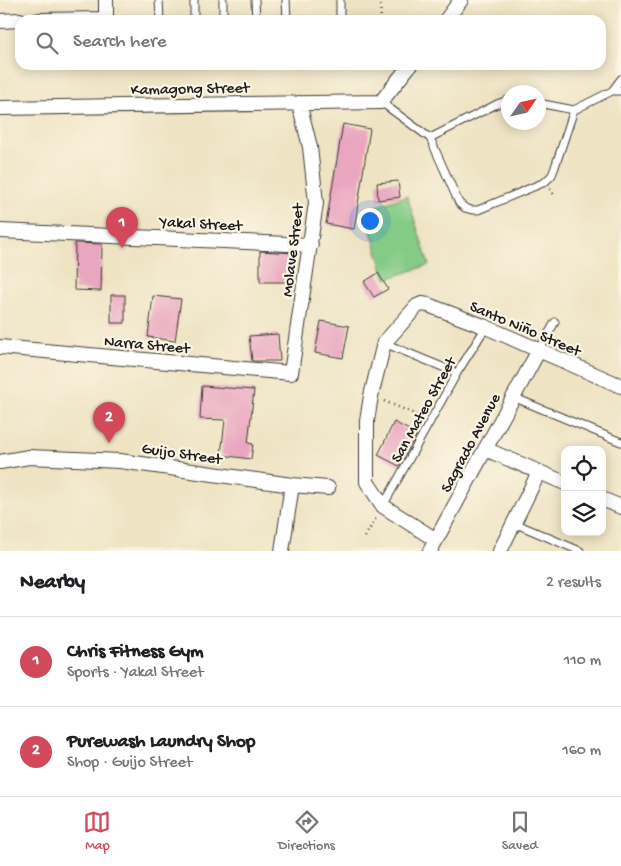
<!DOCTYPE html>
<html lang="en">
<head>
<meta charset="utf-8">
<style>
	body { margin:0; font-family:"Gochi Hand",sans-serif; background:#f6f6f6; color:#202124 }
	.controls { position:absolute; right:15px; bottom:15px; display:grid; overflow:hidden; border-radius:10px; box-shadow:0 2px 12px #0003 }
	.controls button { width:45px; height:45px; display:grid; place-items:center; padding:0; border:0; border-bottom:1px solid #e0e0e0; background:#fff; color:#202124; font:25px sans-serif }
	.compass { position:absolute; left:501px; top:85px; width:45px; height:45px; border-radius:50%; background:#fff; box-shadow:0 2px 12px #0003; rotate:56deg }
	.you { position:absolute; left:369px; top:220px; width:18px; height:18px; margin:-12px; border:4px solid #fff; border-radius:50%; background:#1a73e8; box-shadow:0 0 0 8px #1a73e833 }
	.badge { display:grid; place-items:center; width:32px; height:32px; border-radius:50%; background:#d1495b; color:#fff; font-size:16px; font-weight:700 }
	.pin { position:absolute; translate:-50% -41px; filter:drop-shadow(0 1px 2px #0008) }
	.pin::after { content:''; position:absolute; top:26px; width:18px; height:15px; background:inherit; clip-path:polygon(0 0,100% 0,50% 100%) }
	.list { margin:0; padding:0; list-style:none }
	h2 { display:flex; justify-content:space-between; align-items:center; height:65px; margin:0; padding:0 20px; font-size:21px }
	h2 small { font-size:16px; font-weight:400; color:#757577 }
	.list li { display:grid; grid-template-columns:32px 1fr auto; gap:15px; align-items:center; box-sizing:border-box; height:90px; padding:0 20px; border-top:1px solid #e0e0e0 }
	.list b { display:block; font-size:19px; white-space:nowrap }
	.list p { margin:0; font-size:16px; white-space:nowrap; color:#757577 }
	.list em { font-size:16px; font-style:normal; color:#757577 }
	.icon { flex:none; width:28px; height:28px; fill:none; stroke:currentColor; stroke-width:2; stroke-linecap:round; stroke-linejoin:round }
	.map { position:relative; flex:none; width:621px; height:551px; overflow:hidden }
	.search { position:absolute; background:#fff; box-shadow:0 2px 12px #0003; left:15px; right:15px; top:15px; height:55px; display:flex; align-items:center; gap:12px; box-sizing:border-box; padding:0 18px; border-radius:15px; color:#757577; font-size:19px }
	.sheet { height:245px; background:#fff }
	nav { display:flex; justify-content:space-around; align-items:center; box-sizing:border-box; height:70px; border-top:1px solid #e0e0e0; background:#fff; font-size:14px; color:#757577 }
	nav a { display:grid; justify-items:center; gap:2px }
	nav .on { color:#d1495b }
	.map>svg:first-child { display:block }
</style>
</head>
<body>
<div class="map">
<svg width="621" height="551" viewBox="0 0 621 551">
	<rect width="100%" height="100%" fill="#fcf5e5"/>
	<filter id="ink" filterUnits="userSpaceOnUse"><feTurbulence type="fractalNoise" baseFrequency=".02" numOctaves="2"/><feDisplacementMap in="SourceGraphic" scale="10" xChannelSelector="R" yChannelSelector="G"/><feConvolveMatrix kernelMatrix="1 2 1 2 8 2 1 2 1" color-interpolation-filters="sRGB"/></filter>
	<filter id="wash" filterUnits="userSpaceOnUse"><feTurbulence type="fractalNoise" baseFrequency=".0096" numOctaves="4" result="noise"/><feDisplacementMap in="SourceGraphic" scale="20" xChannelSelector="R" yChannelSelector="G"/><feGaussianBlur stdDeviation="1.12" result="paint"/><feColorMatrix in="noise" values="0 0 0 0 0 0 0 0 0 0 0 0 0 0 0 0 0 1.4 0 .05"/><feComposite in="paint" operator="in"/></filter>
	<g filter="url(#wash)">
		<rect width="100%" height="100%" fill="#eee3c3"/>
		<!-- green -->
		<path fill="#84cb86" stroke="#507451" d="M407,196L429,265L386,279L364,210Z"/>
		<g id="blocks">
			<!-- building -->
			<path fill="#e9a6bf" d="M343,124L370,129L354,229L326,224Z
				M398,181L400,197L378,200L377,183Z
				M75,243L102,244L101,291L74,290Z
				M260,251L294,253V282H260Z
				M378,273L388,289L374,297L364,282Z
				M111,295H125V323H111Z
				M153,296L181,299L175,341L148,337Z
				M321,321L349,326L343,358L315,353Z
				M278,334L280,361H252L249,336Z
				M202,386L254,390L248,443L253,444L251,459L221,455L225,420L200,419Z
				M394,422L417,434L399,466L378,455Z"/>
		</g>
	</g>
	<g filter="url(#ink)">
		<use href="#blocks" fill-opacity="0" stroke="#3c3a35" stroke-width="1"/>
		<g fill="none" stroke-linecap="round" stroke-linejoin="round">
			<!-- lane casing -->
			<g stroke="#3c3a35" stroke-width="9">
				<path id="lane" d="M159,0L160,20
					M194,0V20
					M223,0V20
					M255,0L256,20
					M286,0L287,20
					M340,0V20
					M612,91L621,79
					M381,102L430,138L459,203L465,208L472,210H478L545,182L552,175L555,167L574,110
					M538,103L574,110L612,91H621
					M430,138L497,104L508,100
					M384,343L457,373
					M539,350L555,322
					M513,397L621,442
					M383,506L457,373L486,327
					M514,523L580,551"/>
			</g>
			<!-- street casing -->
			<g stroke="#3c3a35" stroke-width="16">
				<path id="street" d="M39,20L106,19V0
					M446,20L461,0
					M0,21L20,20
					M0,108L381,102L410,65
					M0,231L311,245
					M0,347L291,373L316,203L310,147L299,103
					M485,449L565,483
					M0,462L29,457L120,461L292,485L328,488
					M602,499L621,507
					M436,540L383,506L367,482V421L371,396L384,343L417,306L422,304L428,305L486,327L621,386
					M282,551L292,485
					M430,551L539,350
					M500,551L539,472"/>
			</g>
			<!-- path -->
			<path stroke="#3c3a35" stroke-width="2.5" stroke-dasharray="1 4" stroke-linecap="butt" d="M380,0L381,20
				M550,189L555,196
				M384,401L422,417
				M365,537L376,518"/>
			<!-- lane -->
			<use href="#lane" stroke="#fff" stroke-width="7"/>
			<!-- street -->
			<use href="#street" stroke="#fff" stroke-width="14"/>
		</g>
	</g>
	<g text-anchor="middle" stroke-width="4.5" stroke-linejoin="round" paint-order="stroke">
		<!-- street labels -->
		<g font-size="16" fill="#1c1c1c" stroke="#fcf5e5">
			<text transform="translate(190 87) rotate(-1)" y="6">Kamagong Street</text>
			<text transform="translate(201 222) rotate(3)" y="6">Yakal Street</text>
			<text transform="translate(291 250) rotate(-83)" y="6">Molave Street</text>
			<text transform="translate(526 327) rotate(23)" y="6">Santo Niño Street</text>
			<text transform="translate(147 343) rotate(5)" y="6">Narra Street</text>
			<text transform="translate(422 409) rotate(-61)" y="6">San Mateo Street</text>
			<text transform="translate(469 442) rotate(-62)" y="6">Sagrado Avenue</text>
			<text transform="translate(182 452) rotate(8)" y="6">Guijo Street</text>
		</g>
	</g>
</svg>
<div class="controls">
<button><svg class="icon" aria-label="locate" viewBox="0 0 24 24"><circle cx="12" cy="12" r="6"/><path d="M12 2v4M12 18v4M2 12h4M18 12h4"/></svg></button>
<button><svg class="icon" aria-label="layers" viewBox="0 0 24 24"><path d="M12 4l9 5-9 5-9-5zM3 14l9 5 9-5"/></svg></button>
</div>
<svg class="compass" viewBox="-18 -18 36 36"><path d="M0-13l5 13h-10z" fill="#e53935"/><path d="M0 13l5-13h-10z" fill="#757577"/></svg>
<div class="you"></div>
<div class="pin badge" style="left:122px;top:248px">1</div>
<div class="pin badge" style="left:109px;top:443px">2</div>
<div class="search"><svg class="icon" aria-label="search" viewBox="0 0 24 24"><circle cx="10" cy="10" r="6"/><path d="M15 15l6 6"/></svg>Search here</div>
</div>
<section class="sheet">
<h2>Nearby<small>2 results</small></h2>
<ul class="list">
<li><span class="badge">1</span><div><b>Chris Fitness Gym</b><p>Sports · Yakal Street</p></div><em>110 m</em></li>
<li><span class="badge">2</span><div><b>Purewash Laundry Shop</b><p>Shop · Guijo Street</p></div><em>160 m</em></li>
</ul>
</section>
<nav>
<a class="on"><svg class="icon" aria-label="map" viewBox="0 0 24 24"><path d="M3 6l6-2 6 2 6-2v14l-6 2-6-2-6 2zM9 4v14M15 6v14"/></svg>Map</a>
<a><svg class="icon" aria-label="directions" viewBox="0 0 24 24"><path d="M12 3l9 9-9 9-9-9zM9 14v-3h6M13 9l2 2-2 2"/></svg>Directions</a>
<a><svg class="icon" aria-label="saved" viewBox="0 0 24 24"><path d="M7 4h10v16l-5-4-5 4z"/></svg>Saved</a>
</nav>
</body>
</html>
